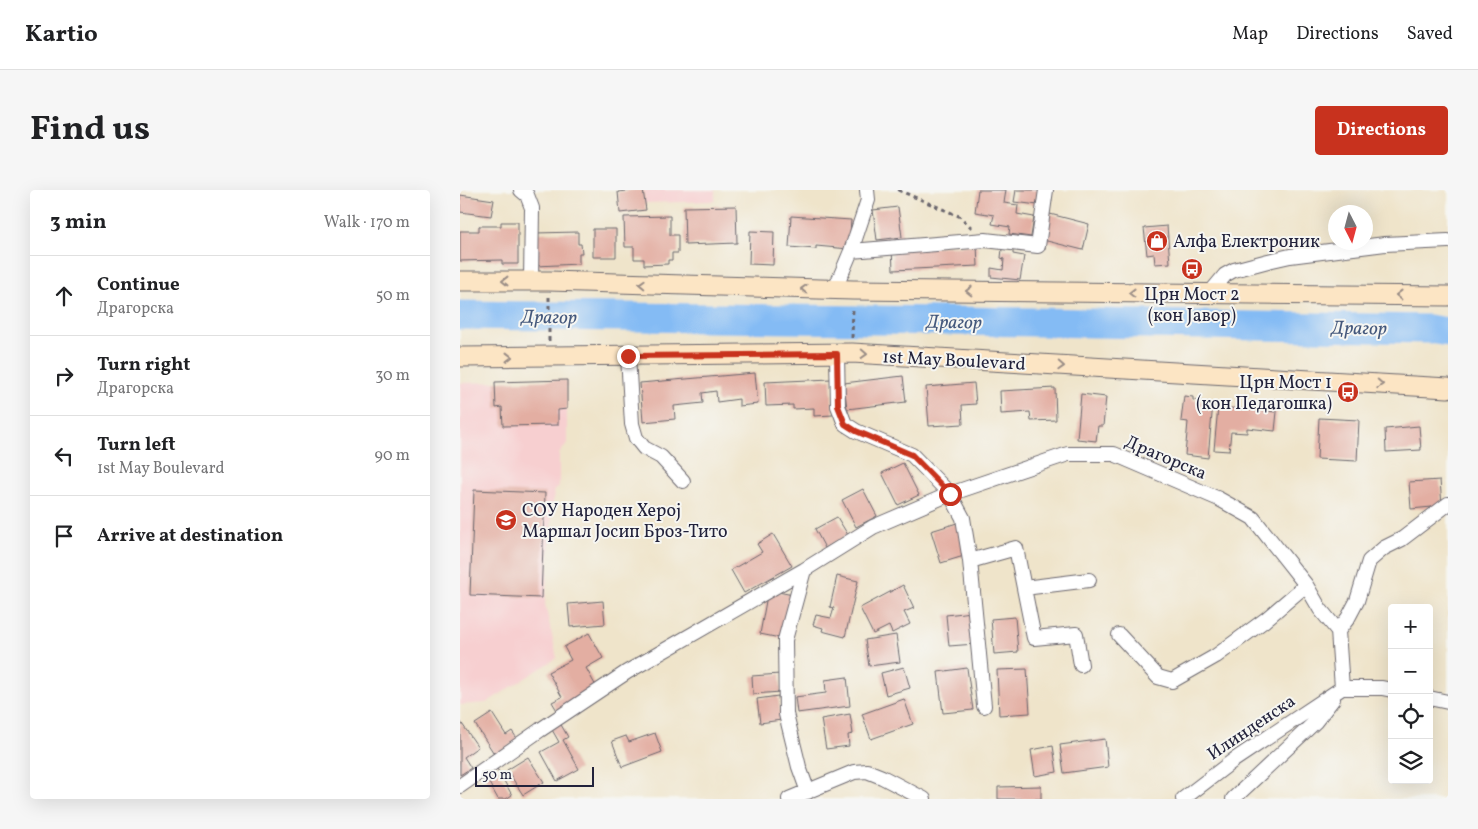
<!DOCTYPE html>
<html lang="en">
<head>
<meta charset="utf-8">
<style>
	body { margin:0; font-family:Vollkorn,serif; background:#f6f6f6; color:#202124 }
	.controls { position:absolute; right:15px; bottom:15px; display:grid; overflow:hidden; border-radius:5px; box-shadow:0 5px 20px #0002 }
	.controls button { width:45px; height:45px; display:grid; place-items:center; padding:0; border:0; border-bottom:1px solid #e0e0e0; background:#fff; color:#202124; font:25px sans-serif }
	.compass { position:absolute; left:868px; top:15px; width:45px; height:45px; border-radius:50%; background:#fff; box-shadow:0 5px 20px #0002; rotate:174deg }
	.scale { position:absolute; left:15px; bottom:12px; width:119px; box-sizing:border-box; padding-left:5px; border:2px solid #22223b; border-top:0; font-size:14px; line-height:18px; white-space:nowrap; color:#22223b; -webkit-text-stroke:4px #f6f6f2; paint-order:stroke }
	.stop { position:absolute; width:15px; height:15px; margin:-11px; border:4px solid #c8321e; border-radius:50%; background:#fff }
	.stop.end { background:#c8321e; border-color:#fff; box-shadow:0 1px 5px #0008 }
	.list { margin:0; padding:0; list-style:none }
	h2 { display:flex; justify-content:space-between; align-items:center; height:65px; margin:0; padding:0 20px; font-size:21px }
	h2 small { font-size:16px; font-weight:400; color:#757577 }
	.list li { display:grid; grid-template-columns:32px 1fr auto; gap:15px; align-items:center; box-sizing:border-box; height:80px; padding:0 20px; border-top:1px solid #e0e0e0 }
	.list b { display:block; font-size:19px; white-space:nowrap }
	.list p { margin:0; font-size:16px; white-space:nowrap; color:#757577 }
	.list em { font-size:16px; font-style:normal; color:#757577 }
	.icon { flex:none; width:28px; height:28px; fill:none; stroke:currentColor; stroke-width:2; stroke-linecap:round; stroke-linejoin:round }
	.map { position:relative; flex:none; width:988px; height:609px; overflow:hidden; border-radius:5px }
	header { display:flex; align-items:center; gap:30px; box-sizing:border-box; height:70px; padding:0 25px; background:#fff; border-bottom:1px solid #e0e0e0 }
	header strong { font-size:24px }
	nav { display:flex; gap:28px; margin-inline-start:auto; font-size:18px }
	.intro { display:flex; align-items:center; justify-content:space-between; box-sizing:border-box; height:120px; padding:0 30px }
	h1 { margin:0; font-size:35px }
	.button { padding:12px 22px; border-radius:5px; background:#c8321e; color:#fff; font-size:18px; font-weight:700 }
	main { display:flex; gap:30px; padding:0 30px }
	aside { flex:1; background:#fff; border-radius:5px; box-shadow:0 5px 20px #0002 }
	.map>svg:first-child { display:block }
</style>
</head>
<body>
<header>
<strong>Kartio</strong>
<nav><a>Map</a><a>Directions</a><a>Saved</a></nav>
</header>
<div class="intro"><h1>Find us</h1><a class="button">Directions</a></div>
<main>
<aside>
<h2>3 min<small>Walk · 170 m</small></h2>
<ul class="list">
<li><svg class="icon" aria-label="ahead" viewBox="0 0 24 24"><path d="M12 20V5M6 11l6-6 6 6"/></svg><div><b>Continue</b><p>Драгорска</p></div><em>50 m</em></li>
<li><svg class="icon" aria-label="right" viewBox="0 0 24 24"><path d="M7 20v-9h11M14 6l5 5-5 5"/></svg><div><b>Turn right</b><p>Драгорска</p></div><em>30 m</em></li>
<li><svg class="icon" aria-label="left" viewBox="0 0 24 24"><path d="M17 20v-9H6M10 6l-5 5 5 5"/></svg><div><b>Turn left</b><p>1st May Boulevard</p></div><em>90 m</em></li>
<li><svg class="icon" aria-label="arrive" viewBox="0 0 24 24"><path d="M6 21V4h12l-3 4 3 4H6"/></svg><div><b>Arrive at destination</b></div></li>
</ul>
</aside>
<div class="map">
<svg width="988" height="609" viewBox="0 0 988 609">
	<rect width="100%" height="100%" fill="#f6f6f2"/>
	<filter id="ink" filterUnits="userSpaceOnUse"><feTurbulence type="fractalNoise" baseFrequency=".02" numOctaves="2"/><feDisplacementMap in="SourceGraphic" scale="10" xChannelSelector="R" yChannelSelector="G"/><feConvolveMatrix kernelMatrix="1 2 1 2 8 2 1 2 1" color-interpolation-filters="sRGB"/></filter>
	<filter id="wash" filterUnits="userSpaceOnUse"><feTurbulence type="fractalNoise" baseFrequency=".0096" numOctaves="4" result="noise"/><feDisplacementMap in="SourceGraphic" scale="20" xChannelSelector="R" yChannelSelector="G"/><feGaussianBlur stdDeviation="1.12" result="paint"/><feColorMatrix in="noise" values="0 0 0 0 0 0 0 0 0 0 0 0 0 0 0 0 0 1.4 0 .05"/><feComposite in="paint" operator="in"/></filter>
	<g filter="url(#wash)">
		<rect width="100%" height="100%" fill="#efe4ca"/>
		<!-- built -->
		<path fill="#f7cfd0" d="M184,0H255V11L185,13Z
			M107,190V253L99,264V296L94,301L85,414L97,468L26,513L0,515V193Z"/>
		<g fill="none" stroke-linecap="round" stroke-linejoin="round">
			<!-- river -->
			<path stroke="#84bbf4" stroke-width="29" d="M0,125L576,132L969,139L988,142"/>
		</g>
		<g id="blocks">
			<!-- building -->
			<path fill="#e3aea2" d="M175,0H183L186,20L160,23L158,2Z
				M518,0H546L544,13L558,15L557,24L574,27L571,47L549,44L550,37L532,34L534,25L515,22Z
				M556,0H580L578,15L554,12Z
				M0,5L34,10L31,26L0,22Z
				M276,16L277,53L225,55L224,17Z
				M438,17L442,47L417,50L413,20Z
				M590,24L629,34L623,60L583,50Z
				M210,26V45H218V63H212V70H208V74L184,75V69H174V57H165L164,27Z
				M331,26L391,30L389,59L356,56V59L329,57Z
				M41,32H58V74H42V70L0,71V41H19V36H41Z
				M707,36L710,73L695,74L694,64L687,65L684,38Z
				M133,39H156V67H133Z
				M290,41L314,42L313,75L289,74Z
				M118,42V54H121L122,63H119V74L76,76L75,43Z
				M517,55L518,76L433,80L432,58Z
				M542,59L553,60V64L564,66L560,90L531,87V78L543,80L544,69L541,68Z
				M295,183L298,214L279,216V209L257,212L256,201L242,203L243,213L214,216L215,229L183,232L180,193Z
				M443,186L446,212L387,219L384,193Z
				M371,189L373,225L354,226V218L333,219V215L306,216L305,192Z
				M107,190V219L98,220V235L43,236L42,217L36,218L35,192Z
				M514,193L516,214L502,215L503,234L469,236L466,197Z
				M595,198L596,230L571,231L570,222L541,224L540,201Z
				M621,204L646,207L643,236H638L636,251L617,249Z
				M724,206L733,207V210L753,213L748,268L725,265L728,232L721,231Z
				M758,217L817,222L815,241L787,238V243L771,242L769,261L754,260Z
				M859,228L899,230L897,271L857,269Z
				M959,236L961,260L926,262L925,239Z
				M443,273L459,305L438,315L422,283Z
				M980,290L982,316L951,319L949,292Z
				M403,299L417,326L396,337L382,310Z
				M14,300L85,303L81,408L10,405Z
				M377,327L388,345L365,358L355,339Z
				M497,333L507,365L481,373L471,341Z
				M313,344L332,376L284,403L271,380L302,362L297,354Z
				M377,386L398,391L385,447L362,441L363,438L353,435L356,425L371,428L374,418L370,417Z
				M443,395L454,418L444,422L450,434L432,443L429,436L413,444L400,418Z
				M308,400L333,405L325,449L300,444Z
				M143,411L145,434L110,437L108,414Z
				M512,422L515,454L489,456L486,425Z
				M555,427L558,462L534,464L531,429Z
				M129,443L143,468L126,478L138,500L98,522L92,512L102,507L88,482L111,470L104,457Z
				M436,445L440,472L409,476L405,450Z
				M444,477L450,498L426,505L421,483Z
				M507,478L513,520L483,523L478,482Z
				M567,479L570,523L539,525L537,480Z
				M320,484L321,502L293,504L292,486Z
				M387,487L390,516L337,523L335,507L366,503L365,490Z
				M318,506L321,530L300,533L297,509Z
				M444,509L453,534L411,549L402,524Z
				M32,523L46,545L52,541L58,550L35,565L15,534Z
				M390,524L393,544L388,545L389,556L366,559L361,529Z
				M0,531L18,557L4,567L11,578L0,585Z
				M100,533L108,547L103,550L119,579L97,591L81,562L99,552L91,538Z
				M195,543L202,562L162,577L152,551L166,546L169,552Z
				M645,549L648,577L604,583L600,555Z
				M593,556L597,582L575,586L571,560Z
				M68,567L84,592L63,605L47,580Z
				M36,577L52,605L46,609H38L24,584Z
				M581,596V609H538V597Z"/>
		</g>
	</g>
	<g filter="url(#ink)">
		<use href="#blocks" fill-opacity="0" stroke="#6a666d" stroke-width="1"/>
		<g fill="none" stroke-linecap="round" stroke-linejoin="round">
			<!-- street casing -->
			<g stroke="#6a666d" stroke-width="16">
				<path id="street" d="M61,0L67,5L72,18L71,91
					M391,61L525,50L578,56L586,0
					M375,99L391,61L408,10L407,0
					M750,103L765,85L774,80L808,71L830,66L925,54L988,51
					M377,164L378,216L385,234L396,241L452,265L490,304L503,328L510,371L524,516
					M168,166L172,234L176,248L184,258L201,267L223,291
					M510,371L556,358L574,448L616,444L621,475
					M344,380L325,450L326,524L339,577L348,602
					M564,398L629,390
					M878,441L888,428L897,411L909,371L924,358L942,349L988,314
					M878,441L882,498
					M659,445L698,487L712,491L756,466L805,430L846,395
					M882,498H922L932,500
					M969,508L988,512
					M0,596L80,540L167,482L344,380L413,337L490,304L608,264H654L759,309L793,328L846,395L860,419L878,441
					M329,609L394,582L407,581L422,587L464,609
					M723,609L774,570L882,498
					M773,609L855,532L873,509"/>
			</g>
			<!-- secondary casing -->
			<g stroke="#6a666d" stroke-width="21">
				<path id="secondary" d="M0,91H89L393,100L988,106
					M0,167L392,163L988,198"/>
			</g>
			<!-- path -->
			<path stroke="#6a666d" stroke-width="3" stroke-dasharray="4 4" stroke-linecap="butt" d="M438,0L499,26L512,38
				M392,148L393,117
				M89,151V107"/>
			<!-- street -->
			<use href="#street" stroke="#fff" stroke-width="14"/>
			<!-- secondary -->
			<use href="#secondary" stroke="#fce5c4" stroke-width="19"/>
		</g>
		<!-- one-way arrows -->
		<defs><path id="oneway-chevron" d="M-2-3.5L2.5 0L-2 3.5" fill="none" stroke-width="1.6" stroke-linecap="round" stroke-linejoin="round" transform="scale(1.25)"/></defs>
		<g stroke="#9a8d86">
			<use href="#oneway-chevron" transform="translate(45 91) rotate(180)"/>
			<use href="#oneway-chevron" transform="translate(182 94) rotate(-178)"/>
			<use href="#oneway-chevron" transform="translate(344 99) rotate(-178)"/>
			<use href="#oneway-chevron" transform="translate(509 101) rotate(-179)"/>
			<use href="#oneway-chevron" transform="translate(672 103) rotate(-179)"/>
			<use href="#oneway-chevron" transform="translate(939 105) rotate(-179)"/>
			<use href="#oneway-chevron" transform="translate(404 164) rotate(3)"/>
			<use href="#oneway-chevron" transform="translate(49 167)"/>
			<use href="#oneway-chevron" transform="translate(601 176) rotate(3)"/>
			<use href="#oneway-chevron" transform="translate(920 194) rotate(3)"/>
		</g>
	</g>
	<g fill="none" stroke-linecap="round" stroke-linejoin="round" filter="url(#ink)">
		<!-- route -->
		<path stroke="#c8321e" stroke-width="6" d="M168,166L377,164L378,216L385,234L396,241L452,265L490,304"/>
	</g>
	<!-- icons -->
	<defs>
		<g id="shop-disc" transform="scale(1.125)"><circle r="9.5" fill="#c8321e" stroke="#f6f6f2"/><path d="M-5-2.5h2.3a2.7 3.5 0 0 1 5.4 0H5L5.5 6h-11ZM-1.5-2.5h3a1.5 2.3 0 0 0-3 0Z" fill="#fff"/></g>
		<g id="bus-disc" transform="scale(1.125)"><circle r="9.5" fill="#c8321e" stroke="#f6f6f2"/><path d="M-5-6H5V4H4V6H2V4H-2V6H-4V4H-5ZM-3.5-4V0h7V-4ZM-3.5 1.2v1.5H-2V1.2ZM2 1.2v1.5H3.5V1.2Z" fill="#fff"/></g>
		<g id="school-disc" transform="scale(1.125)"><circle r="9.5" fill="#c8321e" stroke="#f6f6f2"/><path d="M0-5L7-2L0 1L-7-2ZM-4 1L0 2.5L4 1V4Q0 6-4 4Z" fill="#fff"/></g>
	</defs>
	<g fill-rule="evenodd">
		<use href="#shop-disc" x="697" y="51"/>
		<use href="#bus-disc" x="732" y="79"/>
		<use href="#bus-disc" x="888" y="202"/>
		<use href="#school-disc" x="46" y="330"/>
	</g>
	<g text-anchor="middle" stroke-width="4" stroke-linejoin="round" paint-order="stroke">
		<!-- poi labels -->
		<g font-size="18" fill="#22223b" stroke="#f6f6f2" text-anchor="start">
			<text x="713" y="57">Алфа Електроник</text>
			<text x="732" y="110" text-anchor="middle">Црн Мост 2<tspan x="732" dy="21">(кон Јавор)</tspan></text>
			<text x="872" y="198" text-anchor="end">Црн Мост 1<tspan x="872" dy="21">(кон Педагошка)</tspan></text>
			<text x="62" y="326">СОУ Народен Херој<tspan x="62" dy="21">Маршал Јосип Броз-Тито</tspan></text>
		</g>
		<!-- street labels -->
		<g font-size="18" fill="#22223b" stroke="#f6f6f2">
			<text transform="translate(494 170) rotate(3)" y="6">1st May Boulevard</text>
			<text transform="translate(706 267) rotate(23)" y="6">Драгорска</text>
			<text transform="translate(791 537) rotate(-34)" y="6">Илинденска</text>
		</g>
		<!-- water labels -->
		<g font-size="19" font-style="italic" fill="#44587c" stroke="#f6f6f2">
			<text transform="translate(89 126) rotate(1)" y="7">Драгор</text>
			<text transform="translate(494 131) rotate(1)" y="7">Драгор</text>
			<text transform="translate(899 137) rotate(1)" y="7">Драгор</text>
		</g>
	</g>
</svg>
<div class="controls">
<button>+</button>
<button>−</button>
<button><svg class="icon" aria-label="locate" viewBox="0 0 24 24"><circle cx="12" cy="12" r="6"/><path d="M12 2v4M12 18v4M2 12h4M18 12h4"/></svg></button>
<button><svg class="icon" aria-label="layers" viewBox="0 0 24 24"><path d="M12 4l9 5-9 5-9-5zM3 14l9 5 9-5"/></svg></button>
</div>
<svg class="compass" viewBox="-18 -18 36 36"><path d="M0-13l5 13h-10z" fill="#e53935"/><path d="M0 13l5-13h-10z" fill="#757577"/></svg>
<div class="scale">50 m</div>
<div class="stop" style="left:490px;top:304px"></div>
<div class="stop end" style="left:168px;top:166px"></div>
</div>
</main>
</body>
</html>
